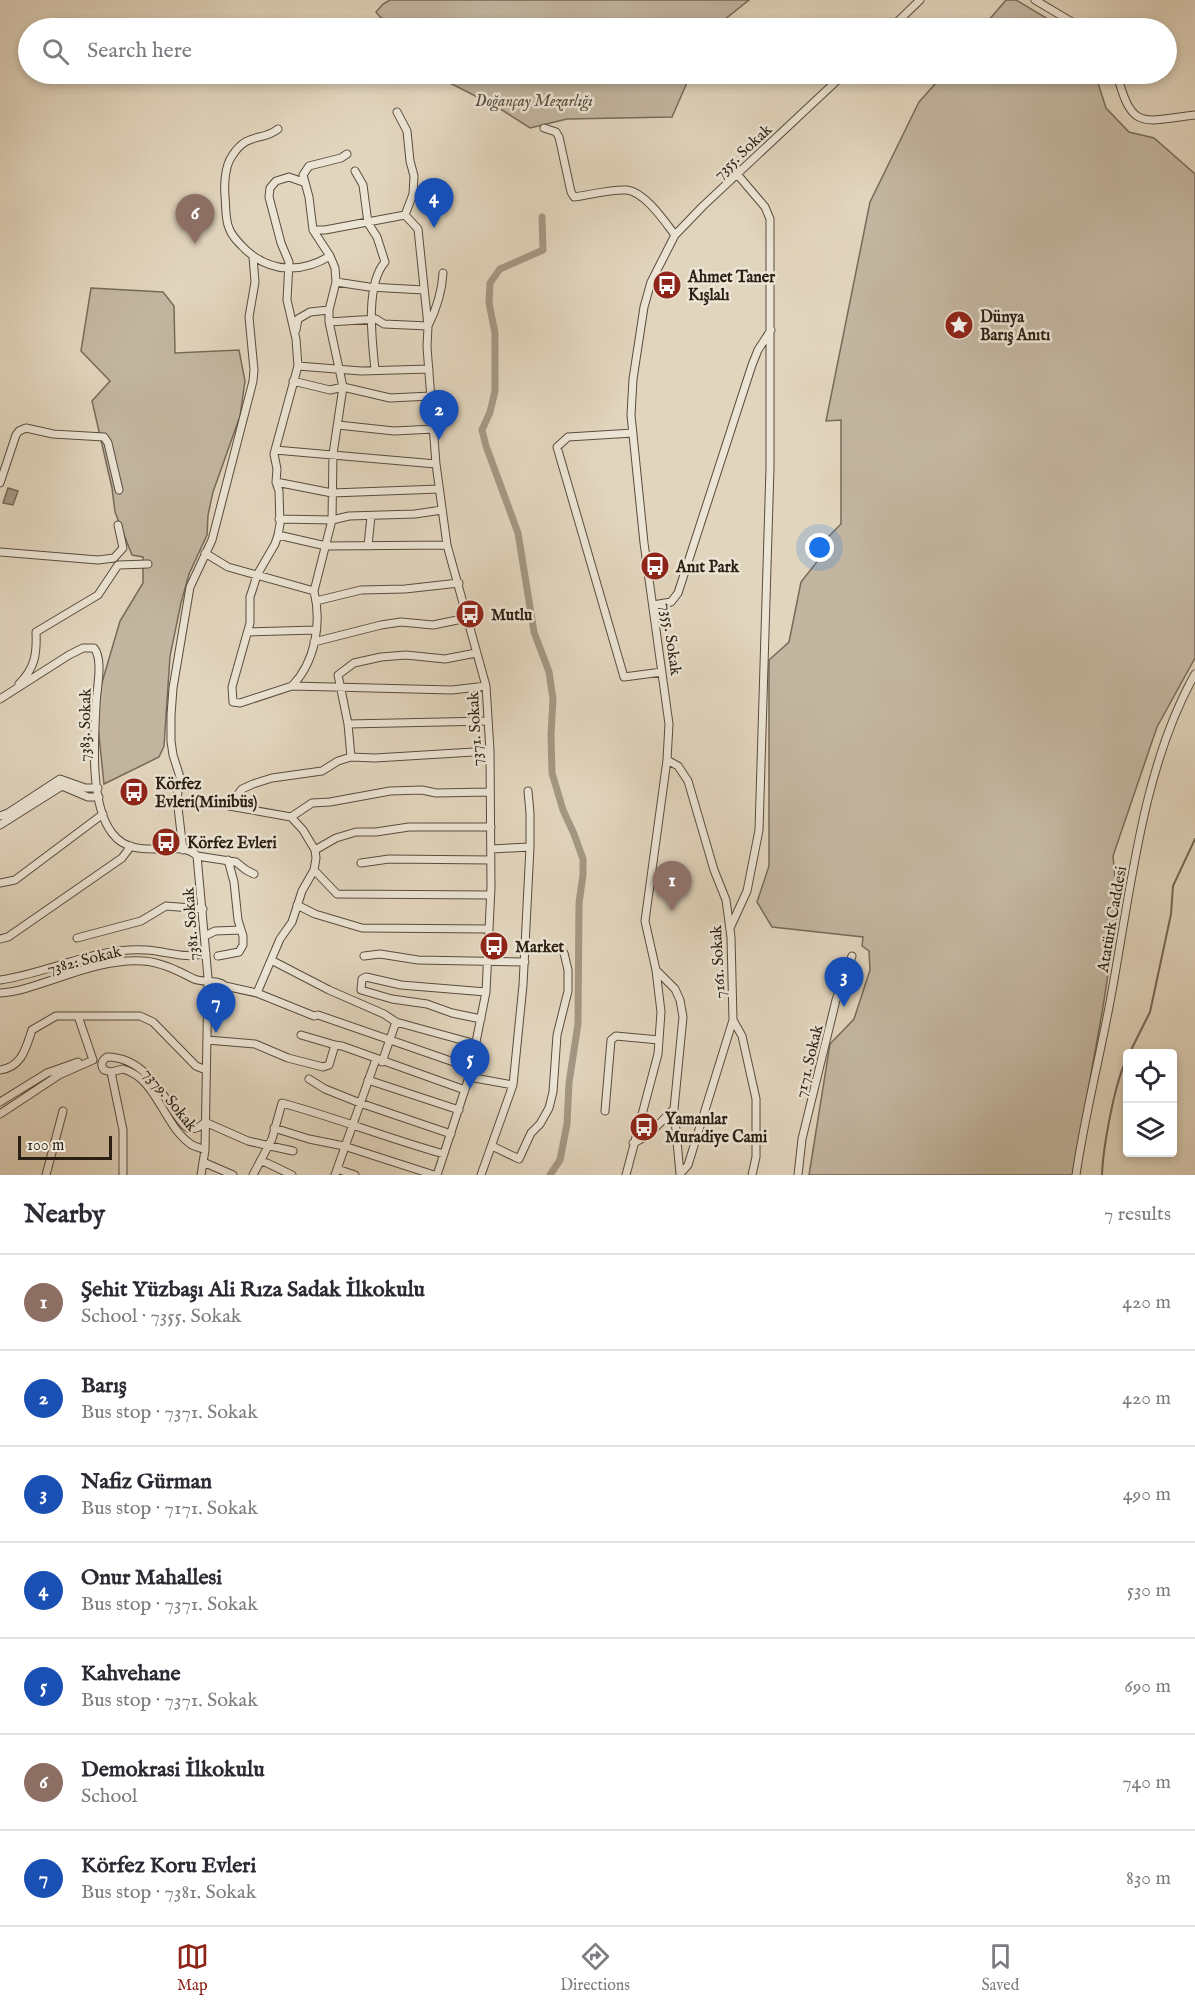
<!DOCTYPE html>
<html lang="en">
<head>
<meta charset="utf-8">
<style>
	body { margin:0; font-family:"IM FELL English",serif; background:#f7f7f7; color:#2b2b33 }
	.controls { position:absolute; right:18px; bottom:18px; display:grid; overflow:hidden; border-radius:6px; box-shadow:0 3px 9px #0003 }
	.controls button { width:54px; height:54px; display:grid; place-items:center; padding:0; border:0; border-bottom:2px solid #e1e1e2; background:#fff; color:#2b2b33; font:30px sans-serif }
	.scale { position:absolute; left:18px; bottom:15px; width:94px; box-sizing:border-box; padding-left:6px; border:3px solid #2b1f13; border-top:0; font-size:16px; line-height:21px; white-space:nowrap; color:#2b1f13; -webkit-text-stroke:4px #ece4d4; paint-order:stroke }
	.you { position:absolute; left:820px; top:548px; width:21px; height:21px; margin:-15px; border:4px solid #fff; border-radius:50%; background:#1a73e8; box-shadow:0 0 0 9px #1a73e833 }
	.badge { display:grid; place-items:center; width:39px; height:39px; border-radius:50%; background:#8f2418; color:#fff; font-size:20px; font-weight:700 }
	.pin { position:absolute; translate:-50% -50px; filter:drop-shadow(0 2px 3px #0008) }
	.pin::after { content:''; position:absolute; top:32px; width:21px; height:18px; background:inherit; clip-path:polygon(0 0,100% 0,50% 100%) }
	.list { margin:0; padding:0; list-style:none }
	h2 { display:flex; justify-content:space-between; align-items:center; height:78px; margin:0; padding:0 24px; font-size:26px }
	h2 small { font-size:20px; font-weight:400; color:#7c7c81 }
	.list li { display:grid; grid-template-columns:39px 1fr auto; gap:18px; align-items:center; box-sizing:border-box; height:96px; padding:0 24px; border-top:2px solid #e1e1e2 }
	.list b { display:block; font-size:22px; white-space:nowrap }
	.list p { margin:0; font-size:20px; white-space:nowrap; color:#7c7c81 }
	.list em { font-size:20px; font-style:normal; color:#7c7c81 }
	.icon { flex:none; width:33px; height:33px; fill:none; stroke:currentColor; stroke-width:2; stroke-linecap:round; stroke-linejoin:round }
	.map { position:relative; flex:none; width:1195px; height:1175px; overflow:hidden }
	.search { position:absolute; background:#fff; box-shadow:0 3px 9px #0003; left:18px; right:18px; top:18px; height:66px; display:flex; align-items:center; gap:15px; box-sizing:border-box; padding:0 21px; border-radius:33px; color:#7c7c81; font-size:22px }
	.sheet { height:750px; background:#fff }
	nav { display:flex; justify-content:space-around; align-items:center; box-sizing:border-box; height:84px; border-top:2px solid #e1e1e2; background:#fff; font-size:16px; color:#7c7c81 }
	nav a { display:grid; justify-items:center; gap:3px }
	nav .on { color:#8f2418 }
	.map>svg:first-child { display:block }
</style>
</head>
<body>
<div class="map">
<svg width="1195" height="1175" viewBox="0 0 1195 1175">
	<rect width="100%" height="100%" fill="#e2d5bd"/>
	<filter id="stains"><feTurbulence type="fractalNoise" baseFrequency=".00333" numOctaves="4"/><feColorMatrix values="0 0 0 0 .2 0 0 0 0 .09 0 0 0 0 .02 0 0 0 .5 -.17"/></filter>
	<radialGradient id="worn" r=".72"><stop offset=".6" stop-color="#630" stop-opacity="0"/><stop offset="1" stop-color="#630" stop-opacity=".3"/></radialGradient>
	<!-- green -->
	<path fill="#c3b6a0" stroke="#776a5a" stroke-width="1.5" d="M390,0H749L714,28H401L380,17L376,12L383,4Z
		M1006,0H1016L1063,28H982Z
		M438,74H687L686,85L672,117L567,119L530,128L499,108L440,78Z
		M944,74H1098V83L1106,108L1129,132L1154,138L1195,174V658L1157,727L1113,856L1118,908L1103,1007L1073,1175H809L830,1044L854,1019L870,970L869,951L862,946L863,937L772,927L757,902L769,866V660L789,642L801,582L827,549L828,537L841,524V420L826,421L870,202L919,102Z
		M91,288L163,292L174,306L175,353L239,350L245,381L240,416L213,492L208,515L207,535L189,574L181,603L170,656L164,746L159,757L104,784L97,717L101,686L120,621L143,583V557L132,555L115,512L112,488L92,401L110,381L81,351Z"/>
	<!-- water -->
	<path fill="#a49783" stroke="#746756" stroke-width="1.5" d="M8,488L18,491L13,505L3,503Z"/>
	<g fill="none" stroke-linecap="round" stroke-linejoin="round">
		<!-- stream -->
		<path stroke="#746756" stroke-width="2" d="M1129,1054L1150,1012L1171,914L1173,886L1195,839
			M1102,1175C1103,1147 1115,1080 1128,1056"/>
		<!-- canal -->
		<path stroke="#a49783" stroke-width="7" d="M542,217L543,250L500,269L490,283L489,303L495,333V391L490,412L482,430L486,446L518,533L534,632L549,672L553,699L551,735L552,773L563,810L574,834L583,859V875L579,903L578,1024L569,1083L567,1124L560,1160L550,1175"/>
		<!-- minor casing -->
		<g stroke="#594c3e" stroke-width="9">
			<path id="minor" d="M1035,0L1082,28
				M891,28L920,0
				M1117,74C1132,132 1143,121 1195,115
				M397,112L407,131L410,161L414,176L413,194L405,215
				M544,128L556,132L559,137L571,192L574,197C590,195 610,189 627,190C645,192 665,222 675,235
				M278,129C262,142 248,131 232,156C225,166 224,184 225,196C226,206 225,219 229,228C232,237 239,243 246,250C271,273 302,273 330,256
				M355,171L363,185L368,223L377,237L385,262C365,285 372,340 375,370
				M303,182L289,177L276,181L270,188L269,197L281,243L289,262L287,300L296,339L298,366L274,454L277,469L276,482L279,491L280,524L278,535L275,544L257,575L253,588L250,597V623L232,687L233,702L240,703L292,686L452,690L486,686
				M405,215L418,229L428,326L427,347L436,464L447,545L486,686L490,751L491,887L486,992L469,1077L437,1175
				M313,230H325L405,215
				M336,282L369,287L424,290
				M329,322L376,319L384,324L428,326C437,308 442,292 443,273
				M296,330L298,319L310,312L329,310
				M298,366L361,371L429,369
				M293,381L330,390L343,387L390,398L431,396
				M338,425L394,431L434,429
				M633,433L568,437L557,447L624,677L662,672
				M275,450L436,464
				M276,482L332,493L439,489
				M0,483L16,435L19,431L26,428L53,434L104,437L108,443L119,490
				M279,519L332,520L349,516L415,514L442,510
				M278,535L326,546L447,545
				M368,546L371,516
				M0,552L98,560L114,558L123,548L118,525
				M205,553L228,567L314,591
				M316,601L361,590L405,589L459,583
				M653,605L671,602L678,593L752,365L758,350L771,330
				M248,632L316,630
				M314,642L381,625L401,622L433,625L467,618
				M19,684C35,668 37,654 36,632L98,595L118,565L148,564
				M292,686C315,662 322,624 314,591L332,520L333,454L343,387L329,322V310L336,282L335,268L330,256L313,230L309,197L303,175L309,166L341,158L347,154
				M0,699L69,655L83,648H94C104,660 96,691 96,706C94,742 90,804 112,833C135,864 179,837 197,856L208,978L205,1150L201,1175
				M348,724L488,721
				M490,751L375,758L351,757L338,761L322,771L272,778L253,784L242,789L229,806L291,817L303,830L315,850L316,858L314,870L337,894L490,895
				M351,757L348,724L338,675L354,663L381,657L406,655L445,659L476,653
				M667,760L678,766L688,781L714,870L726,900L731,937L733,1020L742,1036L756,1099V1157L752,1175
				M528,791L530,813V847
				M0,816L8,813L60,779L85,788H98
				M291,817L312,803L330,802L390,791L422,790L436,793L490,792
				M0,825L62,786L88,797H99
				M183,850L177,799L180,777L173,755L171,741V715L173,688L190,587L212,540L253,381L254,370L249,317L255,282L253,257
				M315,850L336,838L356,832H376L409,827H491
				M197,856L236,862L246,870L254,874
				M361,863L389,859L491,860
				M0,883L15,880L103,814
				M297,905L315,914L362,928L489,929
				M730,928L747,891L759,830L770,468V219L765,207L737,174
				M205,936L215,931L241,930
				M77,938L141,921L166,906L203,909
				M0,939L8,937L122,858L131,846
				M218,956L239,952L243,945V936L238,920L234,882L228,860
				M364,956L380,954L418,960L525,962
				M271,960L329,990L384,1014L396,1022L476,1044
				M657,971L675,989L680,1000L683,1017L674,1109L680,1174L688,1165L733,1020
				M0,980C49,973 95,947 146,950C167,951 186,960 206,953
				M0,993C20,992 39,984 58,978C84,969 115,959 143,961C161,962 178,971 194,979C204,983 217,979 225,986L257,993L314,1016L318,1015L471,1068
				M257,993L280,939L292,922L302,891L314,870
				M481,1019L452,1013L427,1004L392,999L361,990L362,979L366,977L401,985L486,992
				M301,1035L335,1045
				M207,1040L255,1044L288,1058L323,1067L329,1065L335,1045L342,1046L465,1090
				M382,1062L396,1022
				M0,1070C22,1067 26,1048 32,1030L56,1016H140L153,1022L196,1066L206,1070
				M111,1072L104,1070C100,1065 102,1060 107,1057C139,1057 158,1085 173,1110C177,1115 182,1125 188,1128C194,1130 201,1127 205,1122
				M111,1072L123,1069C158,1079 163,1126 192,1145C196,1147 201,1148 205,1150
				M111,1072L123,1130V1175
				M469,1077L513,1085
				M309,1079L325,1089L360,1103L451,1134
				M368,1080L459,1110
				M0,1102L47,1073L78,1062
				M605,1111L611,1040L616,1036L659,1040
				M0,1114L59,1075L93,1060L78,1016
				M205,1122L248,1141L293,1151
				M274,1128L309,1139L344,1146L434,1175
				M633,1143C649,1137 661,1121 674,1109
				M492,1146L519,1159L531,1133L540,1124L549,1108L553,1092L557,1035L568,991V970L564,953
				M260,1161L267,1163L292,1175
				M203,1162L233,1175
				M337,1169L355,1175
				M46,1175L63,1111
				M253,1175L272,1139L282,1103C337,1118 390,1139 444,1154
				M335,1175L376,1059
				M481,1175L513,1085L523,985L530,847L491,849
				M626,1175L658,1054L661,1012L656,970L645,921L667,760L669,724L644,543L631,415L633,379L644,307L651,282L675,235L703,206L844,74
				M798,1175L802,1139L836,1000L852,956
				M1076,1175C1085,1113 1101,1053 1112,991C1131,888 1143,766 1195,674"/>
		</g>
		<!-- minor -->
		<use href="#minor" stroke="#ece4d4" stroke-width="7"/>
	</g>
	<!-- icons -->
	<defs>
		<g id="bus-disc" transform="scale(1.5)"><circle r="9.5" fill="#8f2418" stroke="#ece4d4"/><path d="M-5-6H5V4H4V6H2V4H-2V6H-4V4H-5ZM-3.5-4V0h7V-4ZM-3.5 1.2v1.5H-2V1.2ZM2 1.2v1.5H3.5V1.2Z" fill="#fff"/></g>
		<g id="sight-disc" transform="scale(1.5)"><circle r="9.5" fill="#8f2418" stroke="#ece4d4"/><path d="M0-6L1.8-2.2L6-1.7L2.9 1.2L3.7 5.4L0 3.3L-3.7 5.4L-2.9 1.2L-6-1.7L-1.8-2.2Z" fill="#fff"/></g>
	</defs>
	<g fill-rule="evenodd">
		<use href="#bus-disc" x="667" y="285"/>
		<use href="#sight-disc" x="959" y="325"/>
		<use href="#bus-disc" x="655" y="566"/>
		<use href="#bus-disc" x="470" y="614"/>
		<use href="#bus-disc" x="134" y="792"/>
		<use href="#bus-disc" x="166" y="842"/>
		<use href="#bus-disc" x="494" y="946"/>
		<use href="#bus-disc" x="644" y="1127"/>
	</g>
	<g text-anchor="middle" stroke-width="5" stroke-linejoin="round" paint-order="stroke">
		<!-- park labels -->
		<g font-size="16" font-style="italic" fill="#594c3d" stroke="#ece4d4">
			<text x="534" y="106">Doğançay Mezarlığı</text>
		</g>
		<!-- street labels -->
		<g font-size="16" fill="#2b1f13" stroke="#ece4d4">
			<text transform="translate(742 151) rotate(-43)" y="6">7355. Sokak</text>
			<text transform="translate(672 639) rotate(82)" y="6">7355. Sokak</text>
			<text transform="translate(84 725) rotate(-89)" y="6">7383. Sokak</text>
			<text transform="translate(474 729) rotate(-93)" y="6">7371. Sokak</text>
			<text transform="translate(1111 919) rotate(-80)" y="6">Atatürk Caddesi</text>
			<text transform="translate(190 924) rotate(-94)" y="6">7381. Sokak</text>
			<text transform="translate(84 959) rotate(-14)" y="6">7382: Sokak</text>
			<text transform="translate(717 962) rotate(-93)" y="6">7161. Sokak</text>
			<text transform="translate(808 1061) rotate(-76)" y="6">7171. Sokak</text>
			<text transform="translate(171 1099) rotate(51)" y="6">7379. Sokak</text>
		</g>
		<!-- poi labels -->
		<g font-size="16" font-weight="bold" fill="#2b1f13" stroke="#ece4d4" text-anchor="start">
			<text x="688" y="282">Ahmet Taner<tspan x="688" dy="18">Kışlalı</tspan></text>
			<text x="980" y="322">Dünya<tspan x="980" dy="18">Barış Anıtı</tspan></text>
			<text x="676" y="572">Anıt Park</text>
			<text x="491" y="620">Mutlu</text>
			<text x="155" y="789">Körfez<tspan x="155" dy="18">Evleri(Minibüs)</tspan></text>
			<text x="187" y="848">Körfez Evleri</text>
			<text x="515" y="952">Market</text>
			<text x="665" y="1124">Yamanlar<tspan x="665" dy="18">Muradiye Cami</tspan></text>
		</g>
	</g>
	<rect width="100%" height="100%" filter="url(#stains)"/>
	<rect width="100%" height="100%" fill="url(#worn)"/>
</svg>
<div class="controls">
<button><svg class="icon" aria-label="locate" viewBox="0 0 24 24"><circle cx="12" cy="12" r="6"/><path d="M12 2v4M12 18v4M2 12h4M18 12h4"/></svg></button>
<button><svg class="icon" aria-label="layers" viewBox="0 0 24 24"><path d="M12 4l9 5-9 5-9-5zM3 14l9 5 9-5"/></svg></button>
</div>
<div class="scale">100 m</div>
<div class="you"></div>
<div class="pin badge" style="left:672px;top:911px;background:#8d6e63">1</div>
<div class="pin badge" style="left:439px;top:440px;background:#1a4fb4">2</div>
<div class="pin badge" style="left:844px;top:1007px;background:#1a4fb4">3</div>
<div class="pin badge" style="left:434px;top:228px;background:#1a4fb4">4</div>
<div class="pin badge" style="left:470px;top:1089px;background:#1a4fb4">5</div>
<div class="pin badge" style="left:195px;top:244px;background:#8d6e63">6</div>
<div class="pin badge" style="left:216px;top:1033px;background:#1a4fb4">7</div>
<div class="search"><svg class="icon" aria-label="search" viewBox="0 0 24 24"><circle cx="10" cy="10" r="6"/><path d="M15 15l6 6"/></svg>Search here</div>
</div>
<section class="sheet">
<h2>Nearby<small>7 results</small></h2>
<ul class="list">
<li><span class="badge" style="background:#8d6e63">1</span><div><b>Şehit Yüzbaşı Ali Rıza Sadak İlkokulu</b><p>School · 7355. Sokak</p></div><em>420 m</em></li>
<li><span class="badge" style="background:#1a4fb4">2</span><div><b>Barış</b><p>Bus stop · 7371. Sokak</p></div><em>420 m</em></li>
<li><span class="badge" style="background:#1a4fb4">3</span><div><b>Nafiz Gürman</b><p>Bus stop · 7171. Sokak</p></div><em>490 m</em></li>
<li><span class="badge" style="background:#1a4fb4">4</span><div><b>Onur Mahallesi</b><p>Bus stop · 7371. Sokak</p></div><em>530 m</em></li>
<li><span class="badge" style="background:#1a4fb4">5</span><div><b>Kahvehane</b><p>Bus stop · 7371. Sokak</p></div><em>690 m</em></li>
<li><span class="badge" style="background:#8d6e63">6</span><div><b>Demokrasi İlkokulu</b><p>School</p></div><em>740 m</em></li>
<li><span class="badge" style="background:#1a4fb4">7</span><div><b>Körfez Koru Evleri</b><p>Bus stop · 7381. Sokak</p></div><em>830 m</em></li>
</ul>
</section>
<nav>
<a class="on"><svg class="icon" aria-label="map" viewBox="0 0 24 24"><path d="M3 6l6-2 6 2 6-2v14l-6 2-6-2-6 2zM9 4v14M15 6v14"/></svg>Map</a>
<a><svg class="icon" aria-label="directions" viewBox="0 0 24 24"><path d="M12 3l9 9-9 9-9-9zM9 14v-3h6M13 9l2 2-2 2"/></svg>Directions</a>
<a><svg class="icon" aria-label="saved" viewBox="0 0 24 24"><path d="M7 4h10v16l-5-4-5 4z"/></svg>Saved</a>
</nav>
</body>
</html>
